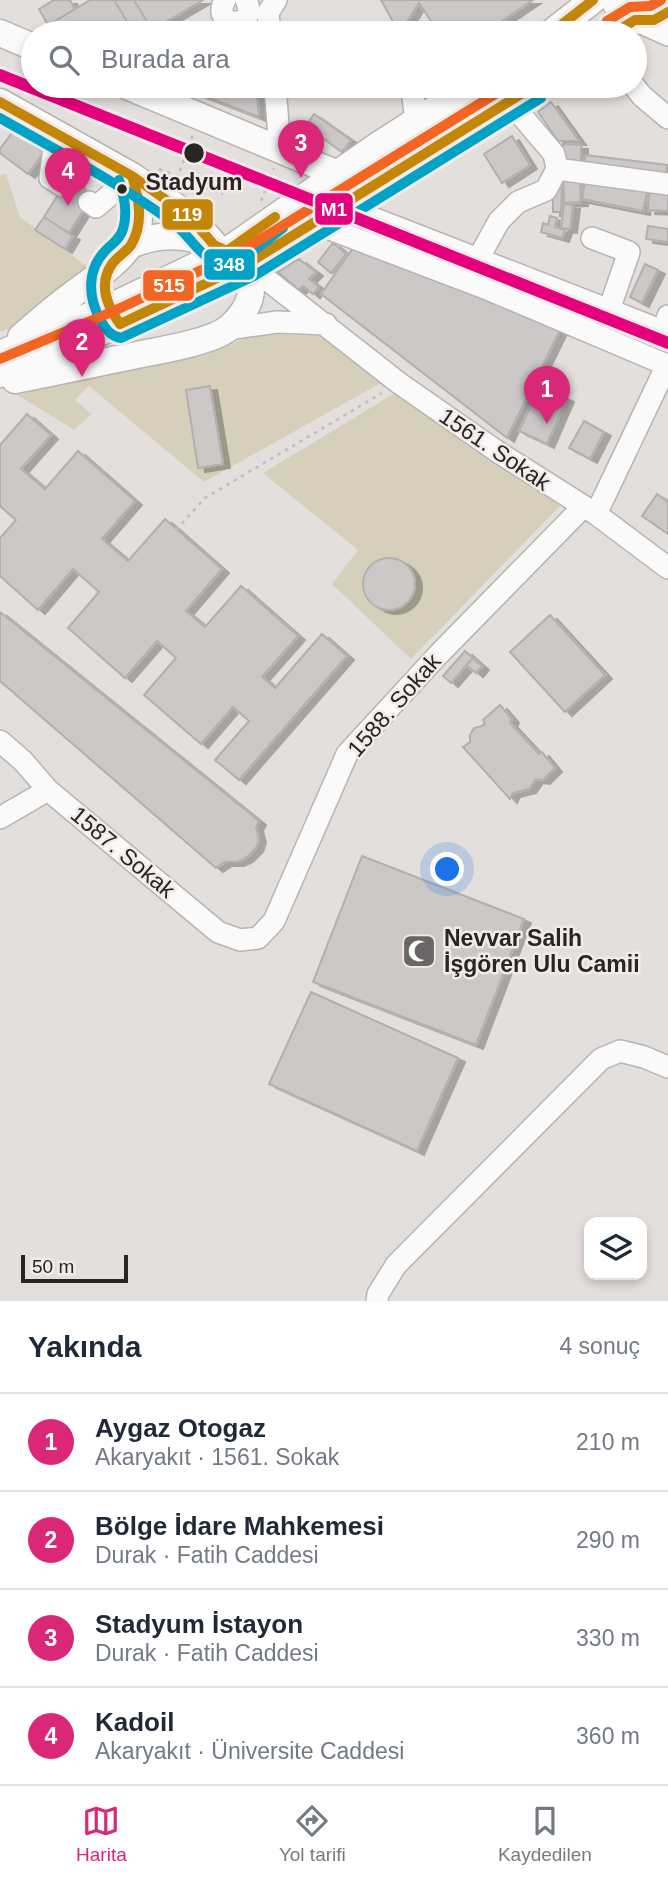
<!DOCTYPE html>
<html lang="tr">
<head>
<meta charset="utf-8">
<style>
	body { margin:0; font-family:Arial,sans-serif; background:#f2f2f3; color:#1f2937 }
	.controls { position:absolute; right:21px; bottom:21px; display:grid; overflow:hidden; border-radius:14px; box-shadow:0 4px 10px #0003 }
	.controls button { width:63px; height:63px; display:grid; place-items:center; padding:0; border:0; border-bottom:2px solid #e0e1e3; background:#fff; color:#1f2937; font:35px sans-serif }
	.scale { position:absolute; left:21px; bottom:18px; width:107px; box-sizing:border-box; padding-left:7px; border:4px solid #282524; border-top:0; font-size:19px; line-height:24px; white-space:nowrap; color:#282524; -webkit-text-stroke:5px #f3ebe8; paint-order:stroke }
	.you { position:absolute; left:448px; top:870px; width:24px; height:24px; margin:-18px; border:5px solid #fff; border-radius:50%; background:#1a73e8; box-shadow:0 0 0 10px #1a73e833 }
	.badge { display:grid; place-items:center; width:46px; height:46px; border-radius:50%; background:#db2777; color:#fff; font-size:23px; font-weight:700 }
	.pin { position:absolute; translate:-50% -58px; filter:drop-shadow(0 2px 4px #0008) }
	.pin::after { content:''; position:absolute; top:37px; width:24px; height:21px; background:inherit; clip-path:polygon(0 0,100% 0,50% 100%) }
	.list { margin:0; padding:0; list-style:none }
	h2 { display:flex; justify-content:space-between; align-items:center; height:91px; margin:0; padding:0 28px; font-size:30px }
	h2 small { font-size:23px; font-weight:400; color:#747a83 }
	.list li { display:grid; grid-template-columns:46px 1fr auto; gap:21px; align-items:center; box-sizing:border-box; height:98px; padding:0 28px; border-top:2px solid #e0e1e3 }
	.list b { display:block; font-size:26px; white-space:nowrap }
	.list p { margin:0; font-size:23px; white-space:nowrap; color:#747a83 }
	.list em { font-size:23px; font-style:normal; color:#747a83 }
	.icon { flex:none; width:38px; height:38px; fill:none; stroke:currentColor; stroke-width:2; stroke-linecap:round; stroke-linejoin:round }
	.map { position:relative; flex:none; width:668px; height:1301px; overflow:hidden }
	.search { position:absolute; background:#fff; box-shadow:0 4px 10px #0003; left:21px; right:21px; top:21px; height:77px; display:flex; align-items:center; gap:18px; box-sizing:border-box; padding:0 24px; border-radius:38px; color:#747a83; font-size:26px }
	.sheet { height:483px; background:#fff }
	nav { display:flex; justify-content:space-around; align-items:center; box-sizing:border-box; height:98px; border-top:2px solid #e0e1e3; background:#fff; font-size:19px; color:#747a83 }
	nav a { display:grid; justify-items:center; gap:4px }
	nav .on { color:#db2777 }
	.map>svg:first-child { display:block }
</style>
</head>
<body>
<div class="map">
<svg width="668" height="1301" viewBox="0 0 668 1301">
	<defs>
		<filter id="shadow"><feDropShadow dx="7" dy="4" stdDeviation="0" flood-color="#0004"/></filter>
	</defs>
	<rect width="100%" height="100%" fill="#e3dfdd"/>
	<!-- green -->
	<path fill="#d6d0bb" d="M6,174L20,217L89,268L29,321L0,332V175Z
		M255,334L325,336L386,380L204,482L89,386L75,400L91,414L74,430L16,394L131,367L199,357Z
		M400,390L560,506L411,659L332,584L358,550L263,473Z"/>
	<!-- building -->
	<path fill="#cbc8c7" stroke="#b3afae" stroke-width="2" filter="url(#shadow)" d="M54,0H70L75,9L48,25L39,9Z
		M90,0H114L134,33H50L46,27Z
		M114,0H134L152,30L148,33H134Z
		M134,0H203L152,30Z
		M381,0H533L484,33H439L419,3L407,22L397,29Z
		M189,24L214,33H177Z
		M179,86H256L259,117Z
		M395,86H430L406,102Z
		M551,102L579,141H558L538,112Z
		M314,114L351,140L342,152L306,126Z
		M14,130L44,152L28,174L0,153V149Z
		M512,136L530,165L502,183L484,154Z
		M563,144L581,145V168H563Z
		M585,155L667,165L666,177L584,168Z
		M563,174H580L581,202L564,203Z
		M586,176L648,187L643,211L582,199Z
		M68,179L93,195L69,233L44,217Z
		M650,185L668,186V211L648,210Z
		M553,188H562L561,212H553Z
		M564,204L573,205L570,229L561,228Z
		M550,216L557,218L555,227L565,230L562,238L541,232L543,223L548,225Z
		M44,217L73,236L65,249L35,230Z
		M648,226L668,229V242L646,239Z
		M358,241L560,330L507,438L321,294Z
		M333,243L346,254L331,273L318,262Z
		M299,259L316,272L309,279L319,287L313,294L303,286L299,290L278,272Z
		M645,264L658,270L642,303L630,297Z
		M210,386L223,464L198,468L186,390Z
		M540,386L567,398L547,444L519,431Z
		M27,414L51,435L21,469L45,489L78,451L135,501L102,539L128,561L165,519L222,569L186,611L205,627L241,586L298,636L262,677L275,688L322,634L347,656L239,780L215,760L249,721L233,707L201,744L144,695L176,658L157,641L125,678L68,628L99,592L73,569L38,610L0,576V538L16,520L0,506V445Z
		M584,421L604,432L590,459L569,448Z
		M657,494L668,502V534L642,516Z
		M363 584a26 26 0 1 1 52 0a26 26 0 1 1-52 0Z
		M0,612L259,821L256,827L259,839L256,848L246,858L237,862H225L216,868L0,681Z
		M550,615L605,675L565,712L510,652Z
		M465,651L473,658L451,683L443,676Z
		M473,658L482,666L476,673L466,665Z
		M500,705L512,719L510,723L539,754L542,752L555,768L543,780L536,779L529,789L513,793L510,799L463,747L470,742V735L474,728L482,726L485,723L483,720Z
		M362,856L524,919L476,1045L313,982Z
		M311,992L458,1058L417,1151L269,1084Z"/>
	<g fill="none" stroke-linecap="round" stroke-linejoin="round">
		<!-- minor-tunnel -->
		<path stroke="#bebab8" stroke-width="21" stroke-dasharray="21 10" stroke-linecap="butt" d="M63,186L89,202"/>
		<!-- minor casing -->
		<g stroke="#b7b4b2" stroke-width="24">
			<path id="minor" d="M225,0C209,29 261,30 246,0
				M637,21L668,35
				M270,33L268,13L276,0
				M275,86L280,150
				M634,86L642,96L668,118
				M413,97L416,121
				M510,102L554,154L557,169L668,184
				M56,133L50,178L63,186
				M89,202L96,207L132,176
				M342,206L663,331L668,316
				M314,223L490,290L667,365L596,514
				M592,238L629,252L609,310
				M478,259L499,221L518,202L546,190L557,169
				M247,264L399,383L498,452L596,514L668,568
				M228,329L277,322L326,324
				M0,741L23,761L48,790L218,932L240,940L258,938L274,921L347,754L438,655L583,507
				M0,818L48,790
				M377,1301L378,1294L396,1265L601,1059L620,1051L644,1057L668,1067"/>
		</g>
		<!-- major casing -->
		<g stroke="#b7b4b2" stroke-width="29">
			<path id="major" d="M614,0C623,22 650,28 668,12
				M0,33L33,47
				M551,33L593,0
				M127,86L338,174
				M0,102L132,176L189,216L213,243
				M21,337C37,323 54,308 72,295C91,280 116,266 130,245C144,224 140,198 132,176
				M0,354L108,308L227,251L380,144L471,86
				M0,374L120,324L247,264L534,86
				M15,380C56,372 97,363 137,355C161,350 213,342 230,327C251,308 256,290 247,264C211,240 173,226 131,245"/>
		</g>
		<!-- path -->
		<path stroke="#c0bfbe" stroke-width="2.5" stroke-dasharray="3.5 5" stroke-linecap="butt" d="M185,156L266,190
			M159,169L178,176L193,135
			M182,178L223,194
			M216,192L232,153
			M261,201L274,168
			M176,530L205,498L382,393"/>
		<!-- minor -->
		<use href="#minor" stroke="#fbfafa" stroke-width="21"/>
		<!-- major -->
		<use href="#major" stroke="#fbfafa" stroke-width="26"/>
		<!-- bus-1 casing -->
		<g stroke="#f3ebe8" stroke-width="16">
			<path id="bus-1" d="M551,33L593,0
				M614,33L635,20H654L668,12
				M0,102L132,176L189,216L214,245L227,251L275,217
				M132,176C139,198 144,224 131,245C126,252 117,257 112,264C98,284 107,306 120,324L247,264L534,86"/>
		</g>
		<!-- bus-2 casing -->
		<g stroke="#f3ebe8" stroke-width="16">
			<path id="bus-2" d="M0,118C58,151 117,182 171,221C190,234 200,260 224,265C236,267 272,236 283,228
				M119,180C124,196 128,213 123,229C120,239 113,243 106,250C86,270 88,298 101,321C106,329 110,336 121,338L254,276L541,98"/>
		</g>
		<!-- bus-3 casing -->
		<g stroke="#f3ebe8" stroke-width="16">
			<path id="bus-3" d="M607,21L630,7L650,6L661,0
				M0,359L114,311L240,252L508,86"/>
		</g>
		<!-- bus-1 -->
		<use href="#bus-1" stroke="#c38609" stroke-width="10"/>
		<!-- bus-2 -->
		<use href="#bus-2" stroke="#02a2c6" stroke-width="10"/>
		<!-- bus-3 -->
		<use href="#bus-3" stroke="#f26522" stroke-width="10"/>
		<!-- metro-1 casing -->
		<g stroke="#f3ebe8" stroke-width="18">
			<path id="metro-1" d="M0,75L668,343"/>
		</g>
		<!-- metro-1 -->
		<use href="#metro-1" stroke="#e5007d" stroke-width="12"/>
	</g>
	<!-- icons -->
	<defs>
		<g id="mosque-square" transform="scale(1.75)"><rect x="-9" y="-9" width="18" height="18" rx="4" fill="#696665" stroke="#f3ebe8"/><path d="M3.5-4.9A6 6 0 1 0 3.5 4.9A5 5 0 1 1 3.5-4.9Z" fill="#fff"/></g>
	</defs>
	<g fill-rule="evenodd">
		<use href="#mosque-square" x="419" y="951"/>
	</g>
	<!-- markers -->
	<g fill="#282524" stroke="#f3ebe8" stroke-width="2.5">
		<circle cx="194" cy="153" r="11"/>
		<circle cx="122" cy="189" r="6"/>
	</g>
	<g text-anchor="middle" stroke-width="5" stroke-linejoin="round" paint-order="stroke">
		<!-- stop labels -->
		<g font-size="23" font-weight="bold" fill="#282524" stroke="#f3ebe8">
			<text x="194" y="190">Stadyum</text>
		</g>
		<!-- street labels -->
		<g font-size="23" fill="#282524" stroke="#f3ebe8">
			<text transform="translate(495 449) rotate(34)" y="8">1561. Sokak</text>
			<text transform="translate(394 705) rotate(-49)" y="8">1588. Sokak</text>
			<text transform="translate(123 852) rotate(40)" y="8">1587. Sokak</text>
		</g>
		<!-- poi labels -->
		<g font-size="23" font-weight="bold" fill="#282524" stroke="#f3ebe8" text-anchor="start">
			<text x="444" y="946">Nevvar Salih<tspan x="444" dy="26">İşgören Ulu Camii</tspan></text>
		</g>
	</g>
	<g stroke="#f3ebe8" stroke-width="2.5">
		<rect x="314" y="192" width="40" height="34" rx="7" fill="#e5007d"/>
		<rect x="161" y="198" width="53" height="33" rx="7" fill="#c38609"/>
		<rect x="203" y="248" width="53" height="33" rx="7" fill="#02a2c6"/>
		<rect x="142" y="269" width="53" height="33" rx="7" fill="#f26522"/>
	</g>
	<g font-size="19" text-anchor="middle" font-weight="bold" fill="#fff">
		<text x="334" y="216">M1</text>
		<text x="187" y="221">119</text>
		<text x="229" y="271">348</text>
		<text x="169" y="292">515</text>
	</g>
</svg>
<div class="controls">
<button><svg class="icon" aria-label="layers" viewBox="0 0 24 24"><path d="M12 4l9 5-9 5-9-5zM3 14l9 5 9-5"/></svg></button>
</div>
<div class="scale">50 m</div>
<div class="you"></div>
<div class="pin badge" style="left:547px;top:424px">1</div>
<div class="pin badge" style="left:82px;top:377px">2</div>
<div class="pin badge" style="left:301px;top:178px">3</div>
<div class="pin badge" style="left:68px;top:206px">4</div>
<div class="search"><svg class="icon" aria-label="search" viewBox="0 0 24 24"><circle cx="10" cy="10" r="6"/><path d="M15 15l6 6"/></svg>Burada ara</div>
</div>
<section class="sheet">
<h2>Yakında<small>4 sonuç</small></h2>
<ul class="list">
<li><span class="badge">1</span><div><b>Aygaz Otogaz</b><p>Akaryakıt · 1561. Sokak</p></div><em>210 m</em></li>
<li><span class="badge">2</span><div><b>Bölge İdare Mahkemesi</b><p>Durak · Fatih Caddesi</p></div><em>290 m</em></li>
<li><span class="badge">3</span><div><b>Stadyum İstayon</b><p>Durak · Fatih Caddesi</p></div><em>330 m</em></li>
<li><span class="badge">4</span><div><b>Kadoil</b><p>Akaryakıt · Üniversite Caddesi</p></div><em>360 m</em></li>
</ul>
</section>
<nav>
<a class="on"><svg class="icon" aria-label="map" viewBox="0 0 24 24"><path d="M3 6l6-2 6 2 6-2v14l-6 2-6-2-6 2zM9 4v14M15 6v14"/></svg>Harita</a>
<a><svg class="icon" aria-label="directions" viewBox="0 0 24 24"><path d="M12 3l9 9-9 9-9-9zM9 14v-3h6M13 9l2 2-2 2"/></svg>Yol tarifi</a>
<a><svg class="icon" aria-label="saved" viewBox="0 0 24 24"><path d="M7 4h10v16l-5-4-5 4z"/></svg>Kaydedilen</a>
</nav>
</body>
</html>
